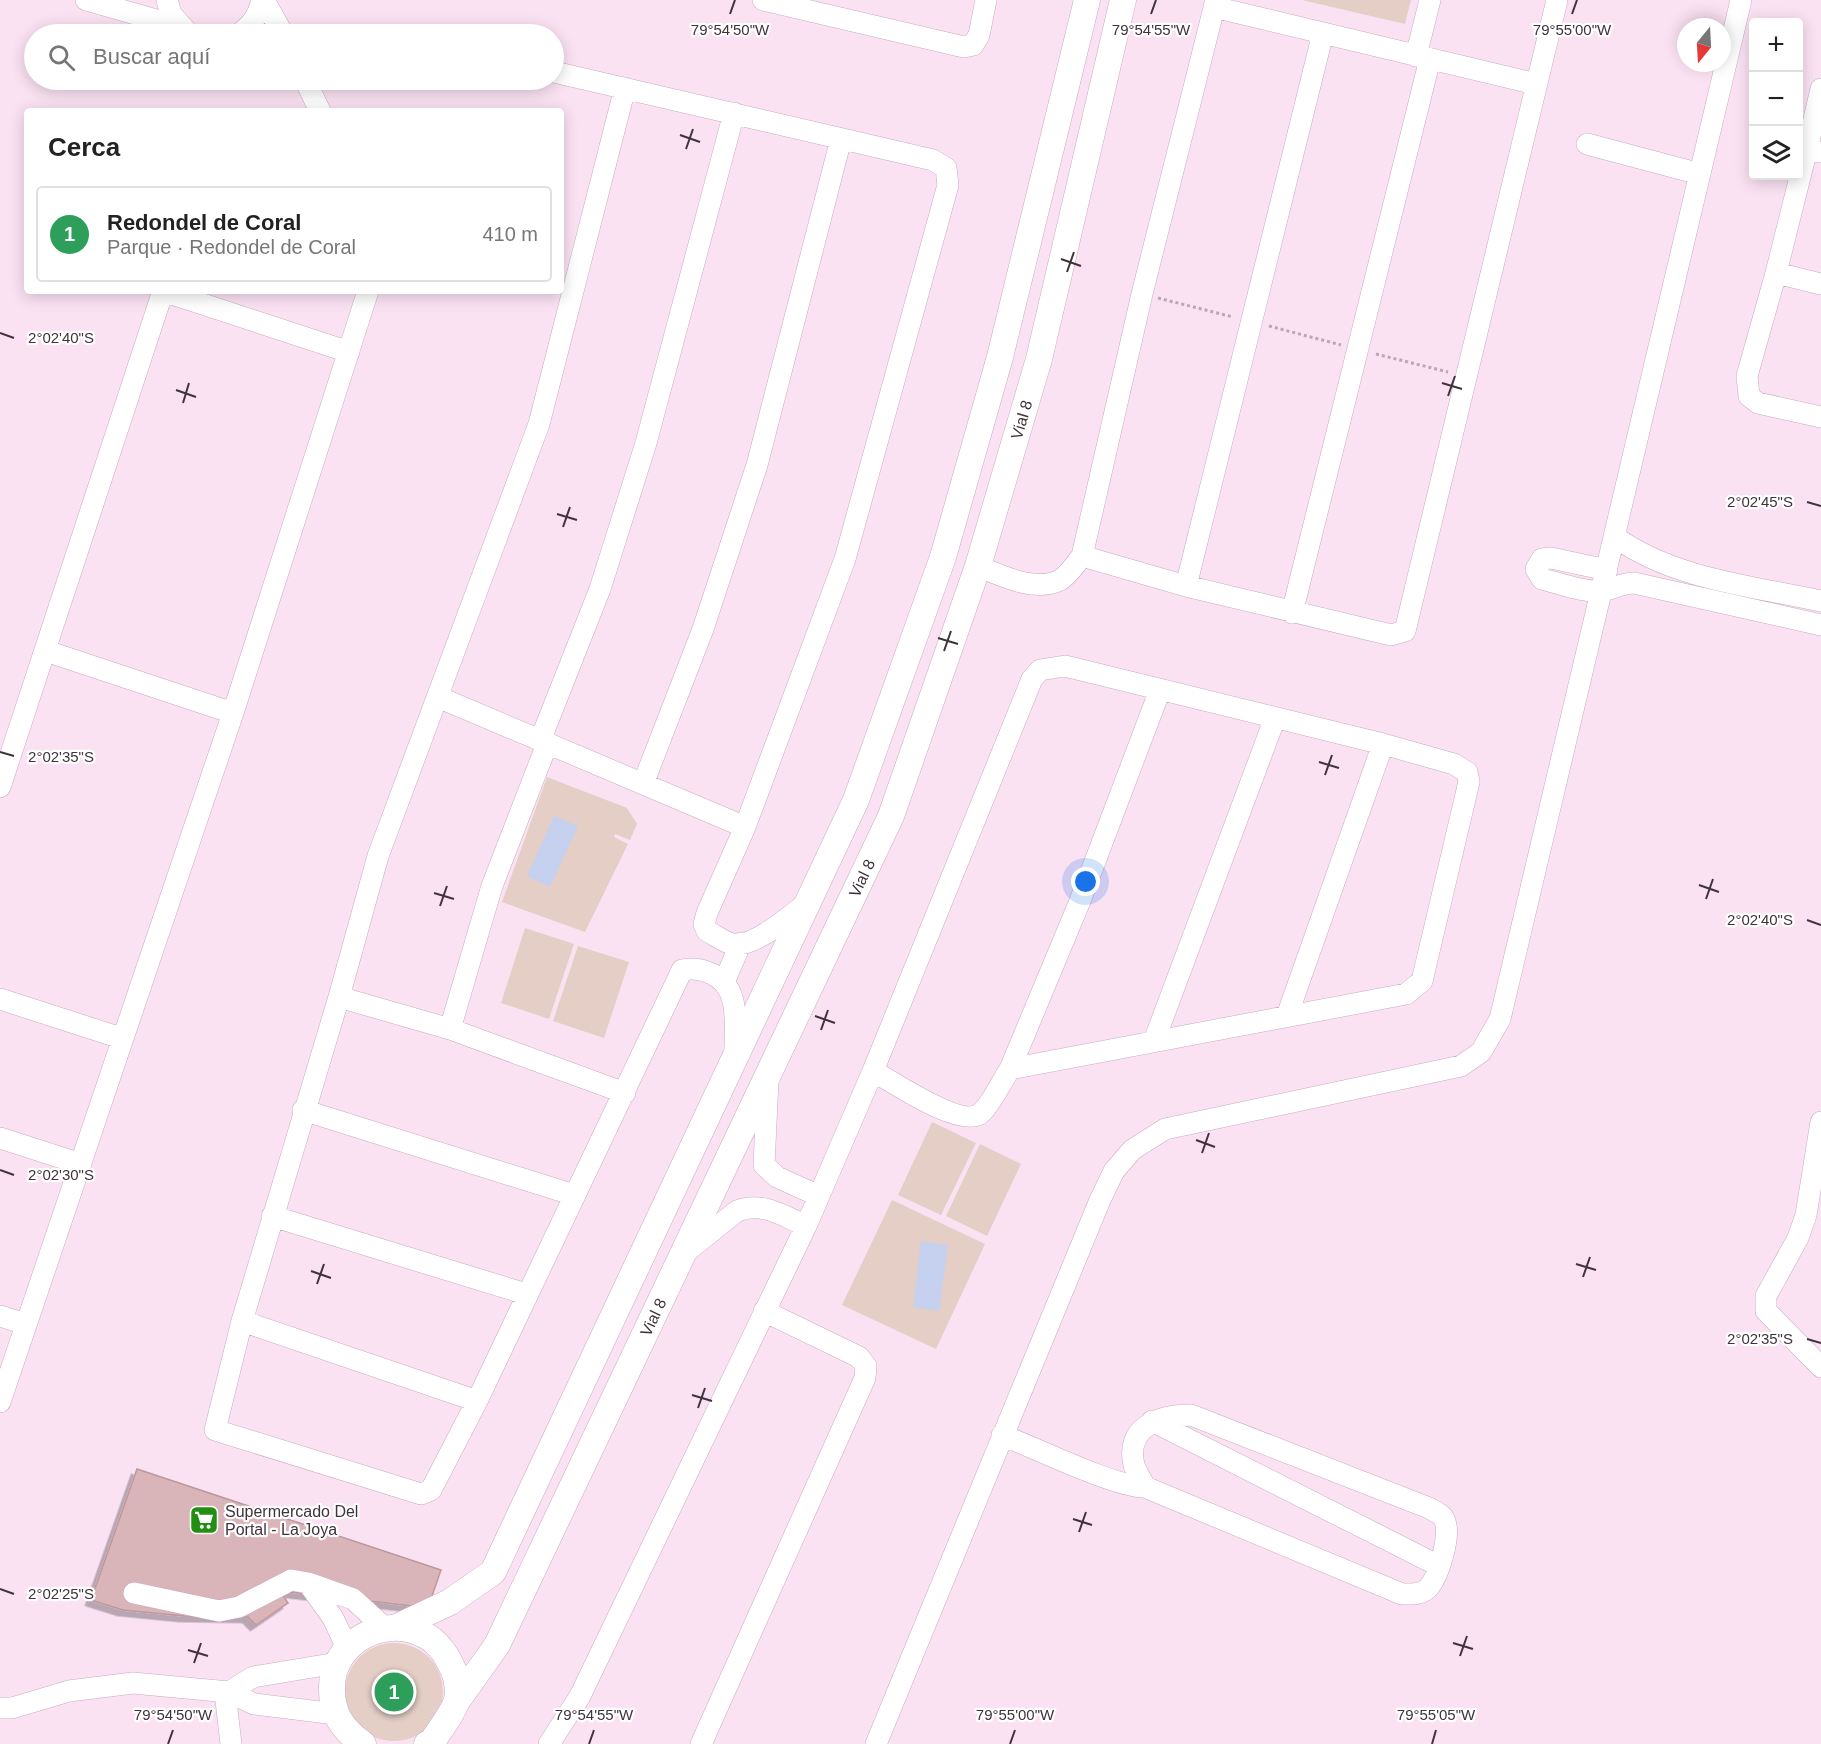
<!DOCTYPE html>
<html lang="es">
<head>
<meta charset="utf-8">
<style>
	body { margin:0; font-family:Arial,sans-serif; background:#f6f6f6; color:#222 }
	.controls { position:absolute; right:18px; top:18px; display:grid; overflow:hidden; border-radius:6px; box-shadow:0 3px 15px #0003 }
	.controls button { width:54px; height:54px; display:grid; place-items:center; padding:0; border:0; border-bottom:2px solid #e0e0e0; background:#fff; color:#222; font:30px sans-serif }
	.compass { position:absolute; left:1677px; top:18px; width:54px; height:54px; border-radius:50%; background:#fff; box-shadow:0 3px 15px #0003; rotate:198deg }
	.you { position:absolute; left:1086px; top:882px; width:21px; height:21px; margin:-15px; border:4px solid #fff; border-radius:50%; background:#1a73e8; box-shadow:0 0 0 9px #1a73e833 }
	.badge { display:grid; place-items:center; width:39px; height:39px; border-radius:50%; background:#7c3aed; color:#fff; font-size:20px; font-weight:700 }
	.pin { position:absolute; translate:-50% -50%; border:3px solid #fff; box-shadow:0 2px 6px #0006 }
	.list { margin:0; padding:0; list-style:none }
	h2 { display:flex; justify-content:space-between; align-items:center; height:78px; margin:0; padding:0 24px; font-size:26px }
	h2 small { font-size:20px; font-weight:400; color:#767676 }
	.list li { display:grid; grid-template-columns:39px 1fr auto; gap:18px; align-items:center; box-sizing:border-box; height:96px; margin:0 12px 12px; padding:0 12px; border:2px solid #e0e0e0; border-radius:6px }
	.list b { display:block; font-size:22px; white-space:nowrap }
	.list p { margin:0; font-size:20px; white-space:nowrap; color:#767676 }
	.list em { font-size:20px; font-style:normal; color:#767676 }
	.icon { flex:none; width:33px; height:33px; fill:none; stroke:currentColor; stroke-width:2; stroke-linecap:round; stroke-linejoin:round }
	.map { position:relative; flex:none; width:1821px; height:1744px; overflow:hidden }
	.search { position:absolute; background:#fff; box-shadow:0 3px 15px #0003; left:24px; top:24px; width:540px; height:66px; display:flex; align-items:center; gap:15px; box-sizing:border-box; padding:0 21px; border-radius:33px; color:#767676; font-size:22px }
	.panel { position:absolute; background:#fff; box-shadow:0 3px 15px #0003; left:24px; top:108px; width:540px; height:186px; border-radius:6px }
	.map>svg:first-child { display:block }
</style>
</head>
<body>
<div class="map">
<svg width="1821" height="1744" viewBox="0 0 1821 1744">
	<defs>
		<filter id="shadow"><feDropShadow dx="-5.5" dy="5.5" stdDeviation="0" flood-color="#0004"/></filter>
	</defs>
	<rect width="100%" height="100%" fill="#fbe2f3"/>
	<!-- green -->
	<path fill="#e4cec6" d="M1302,0H1411L1405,24Z
		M547,777L627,808L637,824L630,840L615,834L614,837L628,844L585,932L502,902Z
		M525,928L574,944L549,1019L501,1003Z
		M578,946L629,962L604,1038L553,1021Z
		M932,1122L976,1143L941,1215L898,1195Z
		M980,1144L1021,1164L987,1236L946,1216Z
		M892,1200L985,1244L936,1349L842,1305Z
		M345 1692a49 49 0 1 1 98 0a49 49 0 1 1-98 0Z"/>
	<!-- water -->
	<path fill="#c6d0ef" d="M554,816L578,826L550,887L527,876Z
		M921,1241L948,1245L939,1311L913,1307Z"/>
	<!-- building -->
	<path fill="#d9b4b8" stroke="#bd989c" stroke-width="1.5" filter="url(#shadow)" d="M137,1469L441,1570L431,1599L412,1606L291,1592L282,1594L288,1603L256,1625L248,1617L184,1616L123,1610L91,1600Z"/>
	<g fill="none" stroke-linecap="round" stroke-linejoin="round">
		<!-- minor casing -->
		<g stroke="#c9abc0" stroke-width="22">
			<path id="minor" d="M86,0L181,27
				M167,0L171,14L187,32
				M264,0L283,34
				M763,0L964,47L973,45L979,35L986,0
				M1214,7L1536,84
				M239,34C252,25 258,16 262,0
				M1416,56L1430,0
				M554,72L933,160L946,168L948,185L845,559L745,827L707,913L704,924L707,931C715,935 724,942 732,944C755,948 792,914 809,901
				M305,80L320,111
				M625,88L539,424L378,856L339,997L242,1321L215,1430L421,1494L431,1490L477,1401L682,970C693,968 700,969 710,973C743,986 734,1028 735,1058
				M1587,144L1700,174
				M1807,149L1776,273L1821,284
				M1820,152L1807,149L1821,89
				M1776,273L1747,376L1749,396L1758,403L1821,417
				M163,291L349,352
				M1615,537C1674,579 1751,586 1821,601
				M1082,556L1186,586L1391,635L1405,631L1557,0
				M978,566C1000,575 1035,593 1060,580C1068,576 1076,563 1082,556L1142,294L1216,0
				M1607,570L1551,558L1542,559L1536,569L1542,579C1559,583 1584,593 1602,591C1613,589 1622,583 1634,583L1821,625
				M1186,586L1323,33
				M1292,613L1430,59
				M46,651L233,713
				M438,697L745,827
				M540,741L600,589L646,443L734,113
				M643,784L703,629L757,465L841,139
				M0,787L163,291
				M724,982L741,943
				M339,997L450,1029L625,1093
				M0,999L121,1038
				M1287,1016L1383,744
				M450,1029L492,886L547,744
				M1154,1041L1275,718
				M1010,1069L1080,901L1160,690
				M768,1080L764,1165L777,1177L819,1196
				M303,1110L574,1195
				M1821,1122L1806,1215L1798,1238L1766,1296V1311L1821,1367
				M0,1138L81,1164
				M272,1216L526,1294
				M686,1252L737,1211C762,1201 784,1216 806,1226
				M0,1316L26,1324
				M242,1321L477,1401
				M0,1402L233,713L368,291
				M1152,1421L1439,1566
				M1002,1435C1033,1447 1117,1488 1145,1487L1402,1594C1411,1594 1423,1595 1429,1587C1439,1575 1452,1533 1444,1519C1442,1514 1434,1511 1429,1508L1191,1415C1160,1415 1125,1426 1134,1465C1136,1472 1142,1480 1145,1487
				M308,1583L333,1618L347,1648
				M134,1593L219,1611L239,1607L291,1580L308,1583L353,1599L386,1629
				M225,1692L231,1744
				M229,1692L253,1677L337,1663
				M0,1708H12L69,1691L133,1683L229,1692L254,1704L336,1714
				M549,1744L580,1696L806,1226L873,1071L1032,679L1040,670L1065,666L1383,744L1454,764L1467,772L1469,782L1422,981L1406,994L1010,1069C1001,1082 993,1101 982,1112C964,1131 893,1082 873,1071
				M701,1744L865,1378L866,1366L859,1357L764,1311
				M876,1744L1100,1200L1114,1171L1132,1150L1165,1129L1461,1066L1481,1052L1500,1019L1741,0"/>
		</g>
		<!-- major casing -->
		<g stroke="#c9abc0" stroke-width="27">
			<g id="major">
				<path d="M397,1627L450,1602L493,1572L856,800L943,557L1000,357L1087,0"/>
				<path id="s1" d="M457,1701L497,1645L891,816L978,566L1039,359L1123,0"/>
				<path d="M363,1744C342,1729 331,1713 332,1687C332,1642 384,1615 422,1634C437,1640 446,1654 452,1667C457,1676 460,1694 456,1703C451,1716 440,1729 432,1742L427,1744"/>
			</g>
		</g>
		<!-- path -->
		<path stroke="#baa6b4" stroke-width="3" stroke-dasharray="3 3" stroke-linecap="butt" d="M1158,298L1233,317
			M1269,326L1341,345
			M1376,354L1448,372"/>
		<!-- minor -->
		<use href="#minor" stroke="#fff" stroke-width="21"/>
		<!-- major -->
		<use href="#major" stroke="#fff" stroke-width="26"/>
	</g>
	<!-- ticks -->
	<path fill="none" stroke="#40333c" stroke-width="2" d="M730,14L735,0M1151,14L1156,0M1572,14L1577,0M680,135L700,142M686,149L693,129M1061,259L1081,266M1067,272L1074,252M0,333L14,338M1442,383L1462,389M176,390L196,397M1448,396L1455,376M183,403L189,383M1807,502L1821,506M557,514L577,520M563,527L570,507M938,638L958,644M944,651L951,631M0,752L14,756M1319,762L1339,768M1325,775L1332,755M1699,885L1719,892M434,893L454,899M1706,899L1713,879M440,906L447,886M1807,920L1821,925M815,1016L835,1023M821,1030L828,1010M1196,1140L1215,1147M1202,1153L1209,1133M0,1170L14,1175M1576,1264L1596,1270M311,1271L331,1278M1583,1277L1590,1257M317,1284L324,1264M1807,1339L1821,1343M692,1395L712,1401M698,1408L705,1388M1073,1519L1092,1525M1079,1532L1086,1512M0,1589L14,1594M1453,1643L1473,1649M188,1650L208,1656M1460,1656L1467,1636M194,1663L201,1643M168,1744L173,1730M589,1744L594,1730M1010,1744L1015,1730M1432,1744L1436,1730"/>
	<!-- icons -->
	<defs>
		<g id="supermarket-square" transform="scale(1.5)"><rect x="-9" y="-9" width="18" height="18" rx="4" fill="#238f12" stroke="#fff"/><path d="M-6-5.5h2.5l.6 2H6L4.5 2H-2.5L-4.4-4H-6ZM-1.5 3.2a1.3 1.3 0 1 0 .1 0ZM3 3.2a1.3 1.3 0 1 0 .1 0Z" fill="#fff"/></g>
	</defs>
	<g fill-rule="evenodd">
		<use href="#supermarket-square" x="204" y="1520"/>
	</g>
	<g text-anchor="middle" stroke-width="4.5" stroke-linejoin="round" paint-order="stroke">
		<!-- street labels -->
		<g font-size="16" fill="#40333c" stroke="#fff">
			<text dy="6" stroke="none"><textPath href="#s1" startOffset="1404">Vial 8</textPath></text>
			<text dy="6" stroke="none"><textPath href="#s1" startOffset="918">Vial 8</textPath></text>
			<text dy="6" stroke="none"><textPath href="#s1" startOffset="432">Vial 8</textPath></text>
		</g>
		<!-- poi labels -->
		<g font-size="16" fill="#40333c" stroke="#fff" text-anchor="start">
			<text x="225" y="1517">Supermercado Del<tspan x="225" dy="18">Portal - La Joya</tspan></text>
		</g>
	</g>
	<g font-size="15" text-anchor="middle" fill="#40333c" stroke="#fff" stroke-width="4.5" stroke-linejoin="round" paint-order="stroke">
		<text x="730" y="35">79°54'50"W</text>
		<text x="1151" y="35">79°54'55"W</text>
		<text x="1572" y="35">79°55'00"W</text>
		<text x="61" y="343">2°02'40"S</text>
		<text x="1760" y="507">2°02'45"S</text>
		<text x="61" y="762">2°02'35"S</text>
		<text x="1760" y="925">2°02'40"S</text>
		<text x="61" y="1180">2°02'30"S</text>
		<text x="1760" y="1344">2°02'35"S</text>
		<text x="61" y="1599">2°02'25"S</text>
		<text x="173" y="1720">79°54'50"W</text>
		<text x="594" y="1720">79°54'55"W</text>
		<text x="1015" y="1720">79°55'00"W</text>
		<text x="1436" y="1720">79°55'05"W</text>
	</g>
</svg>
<div class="controls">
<button>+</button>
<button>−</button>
<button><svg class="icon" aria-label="layers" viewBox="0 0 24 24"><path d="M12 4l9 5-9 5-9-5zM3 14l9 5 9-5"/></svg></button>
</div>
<svg class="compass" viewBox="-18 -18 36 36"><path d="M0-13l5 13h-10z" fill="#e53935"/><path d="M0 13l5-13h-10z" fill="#767676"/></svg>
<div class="you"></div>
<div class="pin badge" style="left:394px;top:1692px;background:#2e9e5b">1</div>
<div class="search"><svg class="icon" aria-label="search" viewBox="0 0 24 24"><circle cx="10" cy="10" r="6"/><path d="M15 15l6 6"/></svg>Buscar aquí</div>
<section class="panel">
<h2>Cerca<small></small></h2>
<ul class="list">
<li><span class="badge" style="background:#2e9e5b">1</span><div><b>Redondel de Coral</b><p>Parque · Redondel de Coral</p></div><em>410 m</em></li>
</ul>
</section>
</div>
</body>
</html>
